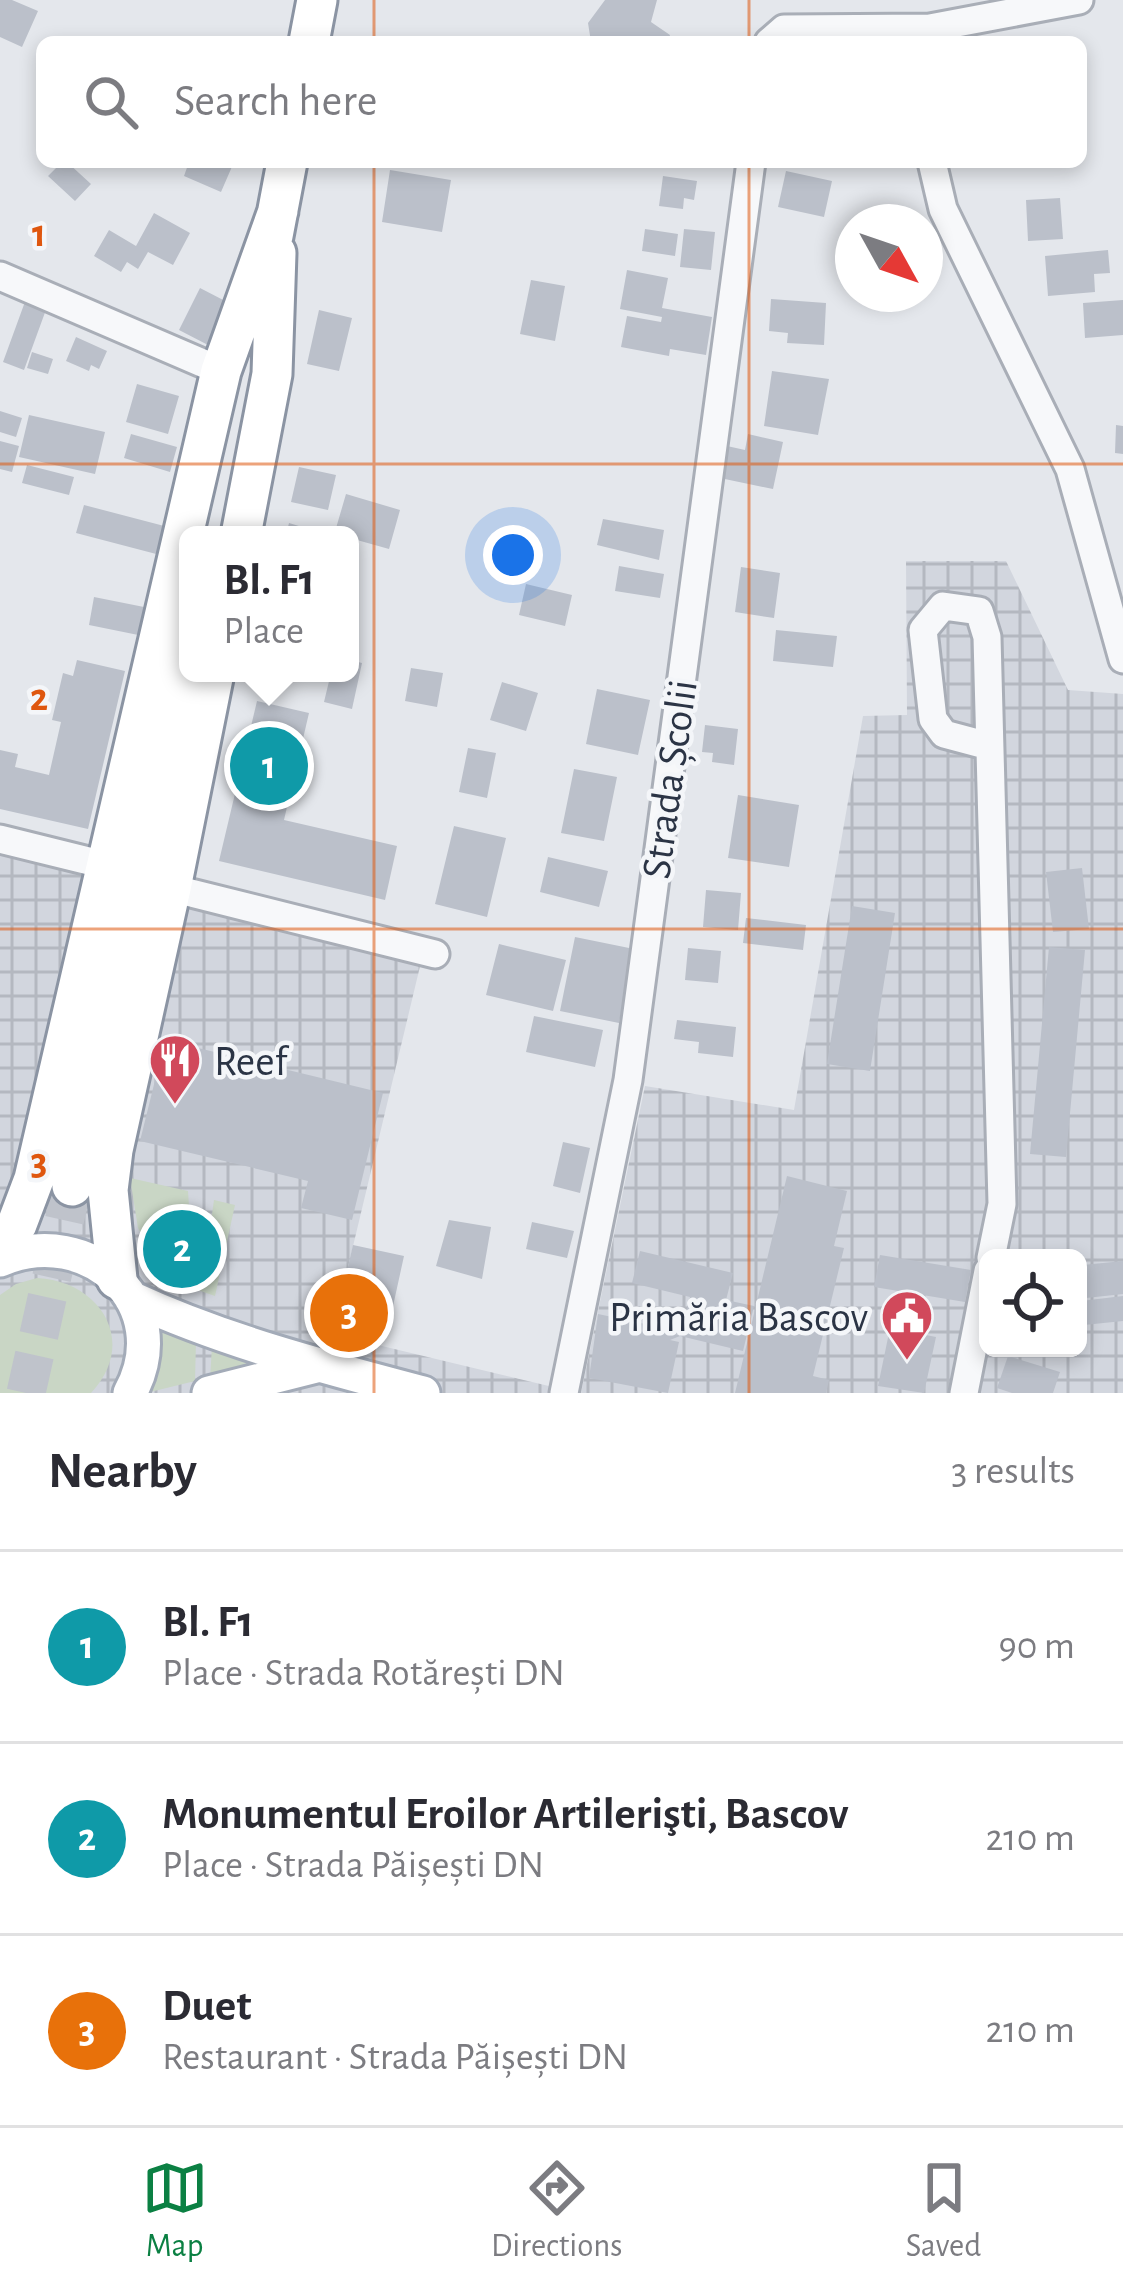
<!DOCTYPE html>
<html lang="en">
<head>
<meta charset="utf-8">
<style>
	body { margin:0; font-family:"Alegreya Sans",sans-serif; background:#f2f2f3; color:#2b2b33 }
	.controls { position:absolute; right:36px; bottom:36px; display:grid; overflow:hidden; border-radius:18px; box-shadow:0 6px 18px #0003 }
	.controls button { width:108px; height:108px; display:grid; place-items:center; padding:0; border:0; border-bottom:3px solid #e1e1e2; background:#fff; color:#2b2b33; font:60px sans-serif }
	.compass { position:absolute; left:835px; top:204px; width:108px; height:108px; border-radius:50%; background:#fff; box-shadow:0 6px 18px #0003; rotate:130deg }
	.you { position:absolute; left:513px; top:555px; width:42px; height:42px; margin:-30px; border:9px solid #fff; border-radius:50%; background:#1a73e8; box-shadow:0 0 0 18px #1a73e833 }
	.badge { display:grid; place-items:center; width:78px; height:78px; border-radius:50%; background:#0b8043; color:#fff; font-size:39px; font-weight:700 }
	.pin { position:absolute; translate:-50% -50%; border:6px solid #fff; box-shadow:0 3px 12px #0006 }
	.popup { position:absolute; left:179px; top:526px; width:180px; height:156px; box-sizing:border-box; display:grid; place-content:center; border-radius:18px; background:#fff; filter:drop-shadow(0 3px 9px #0005); font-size:39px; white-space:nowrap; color:#7c7c81 }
	.popup b { font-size:45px; color:#2b2b33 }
	.popup::after { content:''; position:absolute; left:50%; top:100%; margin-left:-24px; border:24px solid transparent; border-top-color:#fff }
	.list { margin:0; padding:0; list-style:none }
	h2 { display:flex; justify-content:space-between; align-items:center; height:156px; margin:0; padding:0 48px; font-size:51px }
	h2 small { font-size:39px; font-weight:400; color:#7c7c81 }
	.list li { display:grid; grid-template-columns:78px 1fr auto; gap:36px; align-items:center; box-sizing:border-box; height:192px; padding:0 48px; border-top:3px solid #e1e1e2 }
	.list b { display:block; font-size:45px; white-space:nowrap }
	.list p { margin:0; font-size:39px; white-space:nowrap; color:#7c7c81 }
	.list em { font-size:39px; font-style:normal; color:#7c7c81 }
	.icon { flex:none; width:66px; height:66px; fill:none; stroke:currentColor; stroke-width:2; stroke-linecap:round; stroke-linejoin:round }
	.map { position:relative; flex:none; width:1123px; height:1393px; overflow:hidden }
	.search { position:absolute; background:#fff; box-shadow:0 6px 18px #0003; left:36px; right:36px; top:36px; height:132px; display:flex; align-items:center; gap:30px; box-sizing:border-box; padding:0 42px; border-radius:18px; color:#7c7c81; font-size:45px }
	.sheet { height:732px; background:#fff }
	nav { display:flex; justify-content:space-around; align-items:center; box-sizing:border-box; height:168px; border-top:3px solid #e1e1e2; background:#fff; font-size:33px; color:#7c7c81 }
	nav a { display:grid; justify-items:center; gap:6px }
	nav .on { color:#0b8043 }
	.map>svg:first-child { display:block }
</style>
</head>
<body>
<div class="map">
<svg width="1123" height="1393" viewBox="0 0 1123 1393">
	<defs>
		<pattern id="industrial-grid" width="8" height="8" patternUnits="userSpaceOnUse" patternTransform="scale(3)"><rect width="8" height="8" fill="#d2d6de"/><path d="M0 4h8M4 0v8" fill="none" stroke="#b4b8c0"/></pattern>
	</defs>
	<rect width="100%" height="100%" fill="#e4e7ec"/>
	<!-- industrial -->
	<path fill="url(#industrial-grid)" fill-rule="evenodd" d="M906,561H1006L1068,690L1123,694V1393H581L645,1086L794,1110L863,716L907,715ZM988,1258H1078V1348H988Z
		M0,852L422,958L332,1334L578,1393H0Z"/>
	<!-- green -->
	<path fill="#c9d6c5" d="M130,1178L188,1191L190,1222L202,1224L211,1221L214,1200L235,1205L215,1296L183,1285L207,1258L171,1226L149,1248L138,1228Z
		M37,1278C100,1281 139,1342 91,1393H0V1295L16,1284Z
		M160,1324L196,1342L195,1381L146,1393L159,1358Z
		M212,1346L273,1365L210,1380Z"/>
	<!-- building -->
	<path fill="#bbc0ca" d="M0,0H12L38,11L22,47L0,37Z
		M605,0H657L651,22L670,35L668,42H591L588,23Z
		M62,162H67L91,184L75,201L48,176Z
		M189,162H234L221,192L184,176Z
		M390,170L451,180L442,232L382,222Z
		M786,171L832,181L824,217L778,207Z
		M663,176L697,181L694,200L684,198L683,209L659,206Z
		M1060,198L1063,239L1028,241L1026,200Z
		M154,213L190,233L173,265L148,252L138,269L127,262L121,272L94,256L109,230L136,246Z
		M645,229L678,234L675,256L642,251Z
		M684,229L715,232L711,270L680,267Z
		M1108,250L1110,273L1094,274L1095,292L1048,296L1045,256Z
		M627,270L668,278L662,308L712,317L706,355L670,349L669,356L621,347L627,316L661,322L662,317L620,309Z
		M531,280L565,286L555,341L520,334Z
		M200,288L229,303L208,345L179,330Z
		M26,299L47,307L24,370L3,362Z
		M771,299L826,303L824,345L787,343L788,333L769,331Z
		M1123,300V335L1085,338L1083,303Z
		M319,310L352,318L339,371L307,364Z
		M76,337L107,351L99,369L91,365L89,371L66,361Z
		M32,352L53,359L48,374L27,368Z
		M772,371L829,379L818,435L764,426Z
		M137,384L179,396L168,434L126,422Z
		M0,411L22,418L16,437L0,432Z
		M29,415L105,432L95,474L19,457Z
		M1116,425L1123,426V454L1115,453Z
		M131,434L177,447L170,472L124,458Z
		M748,434L783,442L773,489L720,478L727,446L745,450Z
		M0,441L19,446L12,472L0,469Z
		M27,465L74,477L69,495L22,483Z
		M299,467L336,475L328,510L291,502Z
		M346,494L400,510L389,549L357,540L350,560V535H334Z
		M84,505L168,527L160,555L76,533Z
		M603,519L664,530L659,560L597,545Z
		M289,523L325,534V535H286Z
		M619,566L664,574L660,598L615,591Z
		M741,567L780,573L774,618L735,612Z
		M526,584L572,595L565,626L519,615Z
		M94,597L159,610L153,638L89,625Z
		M776,630L837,636L833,667L773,661Z
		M77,660L125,671L88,829L0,809V750L18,754L15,767L49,775L61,722L52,720L63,673L73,676Z
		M350,660L362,663L352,709L324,702L331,673H350Z
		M411,668L443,673L437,707L405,701Z
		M226,673H279L276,686Z
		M502,682L538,693L526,731L490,720Z
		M597,689L650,700L638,755L586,744Z
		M257,701L309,713L284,820L397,846L385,900L219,861Z
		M705,725L738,729L734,765L712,762L713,753L702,752Z
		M468,748L496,753L487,798L459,792Z
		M574,769L617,777L604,841L561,833Z
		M738,795L799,805L789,867L728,858Z
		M454,826L506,838L487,917L435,904Z
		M548,857L608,871L599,907L540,892Z
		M1082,868L1089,929L1053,932L1046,872Z
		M706,890L741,893L738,930L703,927Z
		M852,906L895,913L870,1071L827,1064Z
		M746,918L806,925L803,950L743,943Z
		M575,937L634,949L619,1023L560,1011Z
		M499,944L566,960L553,1011L486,995Z
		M1049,947L1085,950L1066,1157L1030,1154Z
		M688,948L721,951L718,983L685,980Z
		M534,1016L603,1030L595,1067L526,1052Z
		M677,1020L736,1027L733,1057L698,1053L699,1042L674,1039Z
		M165,1040L383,1093L352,1220L301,1208L308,1181L140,1141Z
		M563,1142L590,1148L580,1193L553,1186Z
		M787,1176L847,1191L834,1246L844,1248L813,1376L829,1380L826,1393H735Z
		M449,1220L491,1227L482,1279L436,1266Z
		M532,1222L574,1231L567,1258L526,1249Z
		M353,1245L404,1256L388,1329L336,1318Z
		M640,1251L733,1273L726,1300L754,1306L743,1351L680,1336L670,1340L679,1342L668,1393L589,1378L598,1314L664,1328L680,1336L690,1297L632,1283Z
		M880,1255L971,1270L965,1302L874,1287Z
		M1123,1261V1294L1086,1298L1083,1265Z
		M1123,1296V1321L1084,1325L1081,1301Z
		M890,1328L936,1337L924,1393L878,1386Z
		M1008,1356L1060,1372L1053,1393H1012L997,1388Z"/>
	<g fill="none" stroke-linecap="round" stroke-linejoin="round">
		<!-- highway-tunnel -->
		<path stroke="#bfc3cb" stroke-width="39" stroke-dasharray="39 20" stroke-linecap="butt" d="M26,1393L72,1186"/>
		<!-- minor casing -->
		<g stroke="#a9aeb7" stroke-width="33">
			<path id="minor" d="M769,42L784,29L930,28L1079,0
				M932,162L943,209L1070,469L1123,659
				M0,276L221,371
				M989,746L944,734L933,719L923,630L943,606L979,611L987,637L1002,1204L991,1258
				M0,839L109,866
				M171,888L435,954
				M564,1393L628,1080L751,162
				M964,1393L988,1271"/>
		</g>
		<!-- major casing -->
		<g stroke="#a3abb8" stroke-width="39">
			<path id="major" d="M0,1260C89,1222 178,1305 130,1393
				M131,1298C224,1341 324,1367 423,1393
				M209,1393L316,1366"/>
		</g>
		<!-- highway casing -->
		<g stroke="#8b94a3" stroke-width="45">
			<path id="highway" d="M309,42L317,0
				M273,236L287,162
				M241,535L272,374L276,253
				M72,1186L188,643
				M0,1252L17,1224L34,1179L221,371L278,211
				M117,1279L108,1190L113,1150L171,888L214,673"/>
		</g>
		<!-- minor -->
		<use href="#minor" stroke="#f7f8fa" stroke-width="27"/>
		<!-- major -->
		<use href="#major" stroke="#fff" stroke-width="33"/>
		<!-- highway -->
		<use href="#highway" stroke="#fff" stroke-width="39"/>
	</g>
	<!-- grid -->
	<path fill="none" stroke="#df570f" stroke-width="3" stroke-opacity="0.55" d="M374,0V42M749,0V42M374,162V1393M749,162V1393M0,464H1123M0,929H1123"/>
	<!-- icons -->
	<defs>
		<g id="restaurant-pin" transform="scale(2.7)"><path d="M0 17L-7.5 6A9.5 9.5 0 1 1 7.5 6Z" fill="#d1495b" stroke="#f4f6f9"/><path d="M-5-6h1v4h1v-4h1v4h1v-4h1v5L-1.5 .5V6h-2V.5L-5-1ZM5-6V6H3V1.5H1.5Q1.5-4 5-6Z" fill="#fff"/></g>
		<g id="civic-pin" transform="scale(2.7)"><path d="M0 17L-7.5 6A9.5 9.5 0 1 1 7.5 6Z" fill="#d1495b" stroke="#f4f6f9"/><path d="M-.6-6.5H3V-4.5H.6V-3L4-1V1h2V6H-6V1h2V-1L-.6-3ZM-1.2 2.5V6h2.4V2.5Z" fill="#fff"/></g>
	</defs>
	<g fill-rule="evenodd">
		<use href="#restaurant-pin" x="175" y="1060"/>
		<use href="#civic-pin" x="907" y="1316"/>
	</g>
	<g text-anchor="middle" stroke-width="9" stroke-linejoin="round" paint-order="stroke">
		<!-- street labels -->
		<g font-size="42" fill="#2b3445" stroke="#f4f6f9">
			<text transform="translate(668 779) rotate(-82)" y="15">Strada Școlii</text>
		</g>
		<!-- poi labels -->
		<g font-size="42" fill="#2b3445" stroke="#f4f6f9" text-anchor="start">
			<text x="214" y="1075">Reef</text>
			<text x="868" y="1331" text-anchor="end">Primăria Bascov</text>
		</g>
	</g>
	<g font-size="39" text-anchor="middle" font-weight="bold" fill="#df570f" stroke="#f4f6f9" stroke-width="9" stroke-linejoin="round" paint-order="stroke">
		<text x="39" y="246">1</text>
		<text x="39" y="710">2</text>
		<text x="39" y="1174">3</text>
	</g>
</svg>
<div class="controls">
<button><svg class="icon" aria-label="locate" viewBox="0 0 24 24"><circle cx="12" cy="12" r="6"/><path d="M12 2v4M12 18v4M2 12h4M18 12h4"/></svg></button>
</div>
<svg class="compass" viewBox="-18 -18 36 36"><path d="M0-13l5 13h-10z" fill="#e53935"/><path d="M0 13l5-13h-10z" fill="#7c7c81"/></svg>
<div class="you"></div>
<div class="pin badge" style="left:269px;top:766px;background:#0f9aa8">1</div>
<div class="popup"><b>Bl. F1</b>Place</div>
<div class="pin badge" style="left:182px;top:1249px;background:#0f9aa8">2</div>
<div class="pin badge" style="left:349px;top:1313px;background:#e8710a">3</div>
<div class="search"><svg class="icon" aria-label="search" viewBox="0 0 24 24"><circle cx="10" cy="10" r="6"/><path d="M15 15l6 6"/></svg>Search here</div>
</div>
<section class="sheet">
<h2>Nearby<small>3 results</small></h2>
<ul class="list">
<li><span class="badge" style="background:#0f9aa8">1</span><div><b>Bl. F1</b><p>Place · Strada Rotărești DN</p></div><em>90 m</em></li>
<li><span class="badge" style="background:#0f9aa8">2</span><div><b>Monumentul Eroilor Artilerişti, Bascov</b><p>Place · Strada Păișești DN</p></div><em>210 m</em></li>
<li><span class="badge" style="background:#e8710a">3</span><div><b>Duet</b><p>Restaurant · Strada Păișești DN</p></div><em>210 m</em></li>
</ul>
</section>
<nav>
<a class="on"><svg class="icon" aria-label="map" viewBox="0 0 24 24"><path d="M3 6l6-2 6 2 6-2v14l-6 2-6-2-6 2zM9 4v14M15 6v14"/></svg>Map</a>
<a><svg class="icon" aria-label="directions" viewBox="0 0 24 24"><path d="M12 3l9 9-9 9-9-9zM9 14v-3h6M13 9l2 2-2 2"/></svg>Directions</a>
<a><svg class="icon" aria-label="saved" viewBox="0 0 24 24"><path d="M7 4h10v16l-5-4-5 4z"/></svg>Saved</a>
</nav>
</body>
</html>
